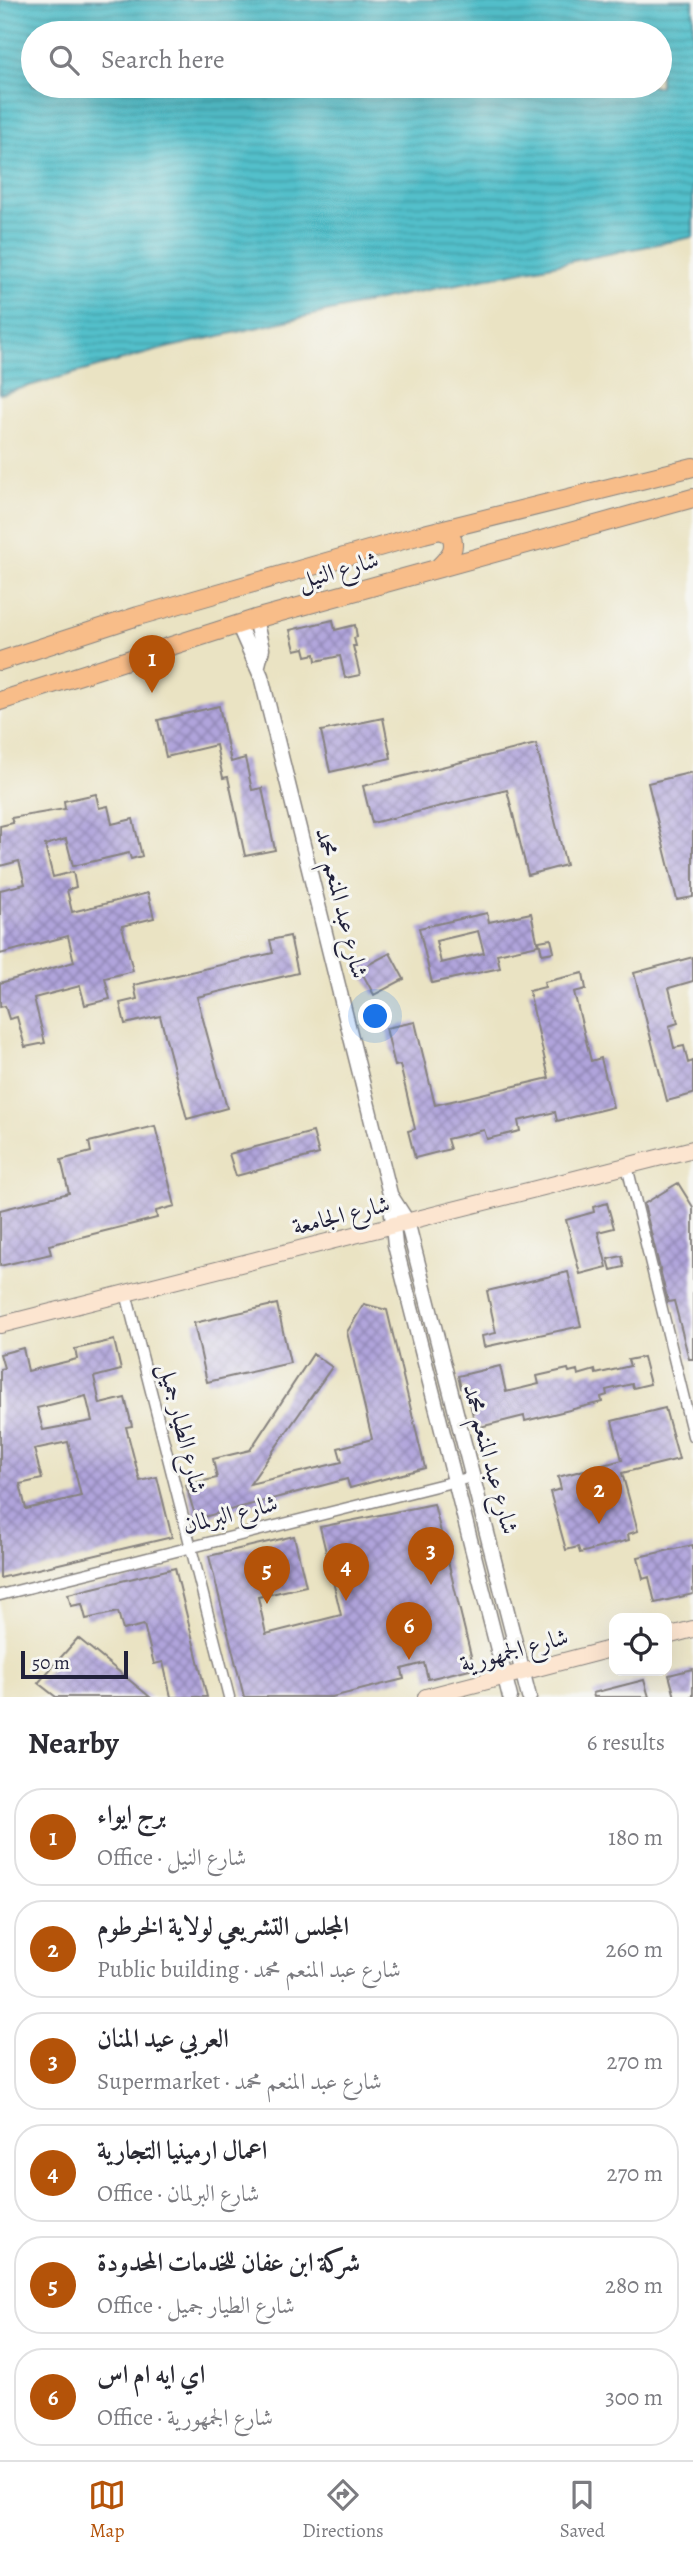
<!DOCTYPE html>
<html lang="en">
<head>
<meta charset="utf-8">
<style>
	body { margin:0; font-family:Alegreya,Amiri,serif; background:#f7f7f7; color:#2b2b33 }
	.controls { position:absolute; right:21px; bottom:21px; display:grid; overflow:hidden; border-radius:14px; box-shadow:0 7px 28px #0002 }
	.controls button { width:63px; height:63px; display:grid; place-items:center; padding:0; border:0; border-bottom:2px solid #e1e1e2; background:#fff; color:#2b2b33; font:35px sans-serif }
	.scale { position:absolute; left:21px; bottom:18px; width:107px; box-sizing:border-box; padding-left:7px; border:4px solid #22223b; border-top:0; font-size:19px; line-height:24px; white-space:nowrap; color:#22223b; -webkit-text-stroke:5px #f6f6f2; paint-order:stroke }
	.you { position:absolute; left:376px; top:1017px; width:24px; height:24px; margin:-18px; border:5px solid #fff; border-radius:50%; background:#1a73e8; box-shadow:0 0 0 10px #1a73e833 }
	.badge { display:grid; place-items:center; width:46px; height:46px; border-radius:50%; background:#b45309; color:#fff; font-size:23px; font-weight:700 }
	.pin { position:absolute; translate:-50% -58px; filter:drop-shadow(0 2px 4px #0008) }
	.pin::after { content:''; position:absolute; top:37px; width:24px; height:21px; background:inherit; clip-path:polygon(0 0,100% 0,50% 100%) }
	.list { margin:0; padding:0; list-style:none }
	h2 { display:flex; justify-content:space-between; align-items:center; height:91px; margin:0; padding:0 28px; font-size:30px }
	h2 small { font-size:23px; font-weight:400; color:#7c7c81 }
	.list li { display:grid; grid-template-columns:46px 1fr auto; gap:21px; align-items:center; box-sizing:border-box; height:98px; margin:0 14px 14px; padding:0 14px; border:2px solid #e1e1e2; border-radius:28px }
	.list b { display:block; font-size:26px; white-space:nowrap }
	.list p { margin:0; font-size:23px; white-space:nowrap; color:#7c7c81 }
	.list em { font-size:23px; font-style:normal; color:#7c7c81 }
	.icon { flex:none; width:38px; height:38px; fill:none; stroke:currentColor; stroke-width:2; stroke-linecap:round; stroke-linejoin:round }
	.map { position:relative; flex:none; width:693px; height:1697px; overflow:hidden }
	.search { position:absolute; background:#fff; box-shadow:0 7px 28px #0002; left:21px; right:21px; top:21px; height:77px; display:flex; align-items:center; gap:18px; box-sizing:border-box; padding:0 24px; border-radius:38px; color:#7c7c81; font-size:26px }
	.sheet { height:763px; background:#fff }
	nav { display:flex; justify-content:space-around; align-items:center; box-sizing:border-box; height:98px; border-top:2px solid #e1e1e2; background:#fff; font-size:19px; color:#7c7c81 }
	nav a { display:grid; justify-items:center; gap:4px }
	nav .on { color:#b45309 }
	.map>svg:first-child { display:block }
</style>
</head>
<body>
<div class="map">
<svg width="693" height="1697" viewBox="0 0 693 1697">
	<defs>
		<pattern id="water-rules" width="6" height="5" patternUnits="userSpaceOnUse" patternTransform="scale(1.75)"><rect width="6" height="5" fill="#53c0cb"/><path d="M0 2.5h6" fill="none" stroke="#449ca6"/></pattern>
		<pattern id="building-cross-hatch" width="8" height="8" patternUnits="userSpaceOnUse" patternTransform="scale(1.75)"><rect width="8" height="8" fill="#b0a4db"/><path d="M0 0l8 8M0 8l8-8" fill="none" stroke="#8f85b3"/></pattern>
	</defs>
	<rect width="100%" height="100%" fill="#f6f6f2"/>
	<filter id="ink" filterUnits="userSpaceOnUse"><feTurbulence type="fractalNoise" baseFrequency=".0143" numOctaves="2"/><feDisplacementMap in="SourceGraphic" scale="14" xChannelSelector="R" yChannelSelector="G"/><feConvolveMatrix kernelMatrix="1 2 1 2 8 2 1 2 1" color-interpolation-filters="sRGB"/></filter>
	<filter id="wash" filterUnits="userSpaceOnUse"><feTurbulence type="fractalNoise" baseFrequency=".00686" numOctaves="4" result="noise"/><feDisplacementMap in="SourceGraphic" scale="28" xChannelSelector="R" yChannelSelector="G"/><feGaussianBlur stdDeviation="1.57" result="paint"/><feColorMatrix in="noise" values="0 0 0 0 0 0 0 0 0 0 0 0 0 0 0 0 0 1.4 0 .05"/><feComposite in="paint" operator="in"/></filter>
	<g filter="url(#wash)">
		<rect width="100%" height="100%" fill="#eae3c3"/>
		<!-- water -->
		<path fill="url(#water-rules)" stroke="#3a7183" stroke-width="2" fill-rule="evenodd" d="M0,0H693V237L392,297L166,348L0,394ZM33,33H660V86H33Z"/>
		<g id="blocks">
			<!-- building -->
			<path fill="url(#building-cross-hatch)" fill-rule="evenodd" d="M333,620L335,630L355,625L357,637L354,638L356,646H353L360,675L345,678L340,656L316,661L315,654L306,656L304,648L295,650L290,630Z
				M219,706L231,762L245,758L252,790L262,788L275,850L245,856L228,777L223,778L216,745L166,757L158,720Z
				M383,718L391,758L330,772L321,731Z
				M536,744L566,865L528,875L507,790L372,823L363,786Z
				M693,772V897L677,900L648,783Z
				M96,794L99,808L108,806L112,824L133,819L142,856L131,859L129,853L73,866L66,839L45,845L53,877L73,872L76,887L67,890L72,912L148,893L154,918L122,926L133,971L105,978L110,999L85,1005L80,986L34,998L45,1043L25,1047L17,1017L9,1019L5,1006L0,1007V983L74,962L68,936L0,954V890L25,884L19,861L0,866V826L13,823L11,818L65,809L64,801Z
				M487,913L489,922L531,913L538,945L497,954L500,968L432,983L419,928ZM478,931L484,953L441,963L436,941Z
				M290,936L298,973L197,997L227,1108L187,1119L160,1016L125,1024L120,1003L137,999L134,985L273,953L270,940Z
				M551,939L554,952L542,954L539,941Z
				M390,953L404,979L374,995L360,969Z
				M693,957V981L669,988L678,1023L669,1026L674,1048L684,1046L688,1063L693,1061V1094L667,1101L634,973Z
				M583,973L586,989L574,992L591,1061L601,1058L613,1107L557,1121L555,1112L518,1121L520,1131L487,1139L484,1130L447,1139L450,1149L415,1158L408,1131L415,1129L400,1065L395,1066L386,1028L415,1022L435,1105L549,1078L529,991L545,987L544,982Z
				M155,1126L175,1206L156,1211L157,1218L49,1245L51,1254L0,1266V1210L69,1193L61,1160L91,1152L89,1142Z
				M313,1132L319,1154L236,1176L229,1154Z
				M678,1183L693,1207V1359H689L674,1301L668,1302L644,1204Z
				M607,1203L614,1228L598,1232L607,1267L580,1274L566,1220L594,1212L593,1207Z
				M622,1256L624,1267L611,1270L608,1259Z
				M568,1272L581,1326L484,1347L482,1336L496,1333L487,1291Z
				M277,1304L290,1363L207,1382L194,1323Z
				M364,1304L387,1310L425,1468L350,1488L347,1479L196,1519L186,1485L217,1478L213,1459L250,1450L313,1354L332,1367L250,1484L342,1462L338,1448L372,1439L347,1332Z
				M114,1340L121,1370L94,1377L100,1404L125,1398L132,1426L126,1427L140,1481L157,1477L172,1537L0,1578V1369L4,1368L0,1354L23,1348L28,1371L77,1359L75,1349ZM86,1396L92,1421L43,1430L37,1408ZM68,1442L81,1496L26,1509L20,1484L42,1479L34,1449Z
				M643,1357L650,1384L633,1388L632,1384L606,1390L607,1395L601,1397L602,1402L525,1421L524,1416L476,1428L466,1387L461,1388L458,1376L500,1366L506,1392L539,1384L537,1376L568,1369L569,1372L577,1370L578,1375L595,1370L596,1374L630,1366L628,1360Z
				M665,1408L679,1459L622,1473L638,1531L628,1534L629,1540L580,1553L578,1547L566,1550L550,1492L561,1489L558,1477L622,1460L612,1421Z
				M434,1504L474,1668L428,1679L424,1663L402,1669L404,1679L332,1697H244L209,1556L294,1536L306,1586L258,1597L266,1634L341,1615L320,1527Z
				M693,1545V1594L655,1603L649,1577L643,1579L638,1557Z
				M175,1568L207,1697H171L163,1662L154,1664L144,1625L123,1630L118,1612L86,1619L82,1604L71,1606L68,1594Z
				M78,1638L150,1697H56L38,1683Z
				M693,1669V1697H675L669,1675Z
				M644,1680L649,1697H594L593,1693Z"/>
		</g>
	</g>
	<g filter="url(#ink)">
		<use href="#blocks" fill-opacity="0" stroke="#86827f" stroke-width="2"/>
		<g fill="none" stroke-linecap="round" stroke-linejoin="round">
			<!-- minor casing -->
			<g stroke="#86827f" stroke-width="13">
				<path id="minor" d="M627,1166L693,1436
					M126,1293L229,1697
					M0,1595L472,1477"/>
			</g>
			<!-- tertiary casing -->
			<g stroke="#86827f" stroke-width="17">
				<path id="tertiary" d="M255,619L262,649L258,665
					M238,624L261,676L390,1194L395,1245L510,1697
					M391,1196L407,1221L529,1697"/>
			</g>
			<!-- secondary casing -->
			<g stroke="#86827f" stroke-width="18">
				<path id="secondary" d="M0,1325L693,1149
					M667,1636L693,1629
					M426,1697L614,1648"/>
			</g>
			<!-- primary casing -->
			<g stroke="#86827f" stroke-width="20">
				<path id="primary" d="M439,567C449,557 458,548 450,534L440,530
					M0,661L138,616L424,534L693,467
					M0,701L255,619L693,498"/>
			</g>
			<!-- minor -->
			<use href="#minor" stroke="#fff" stroke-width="10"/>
			<!-- tertiary -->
			<use href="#tertiary" stroke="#fff" stroke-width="14"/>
			<!-- secondary -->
			<use href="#secondary" stroke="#fce5d0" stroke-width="16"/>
			<!-- primary -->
			<use href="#primary" stroke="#f8bd89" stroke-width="18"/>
		</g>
	</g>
	<g text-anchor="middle" stroke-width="6" stroke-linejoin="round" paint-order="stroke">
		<!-- street labels -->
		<g font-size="24" fill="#22223b" stroke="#f6f6f2">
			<text transform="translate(338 570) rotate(-16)" y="8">شارع النيل</text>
			<text transform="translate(342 903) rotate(76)" y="8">شارع عبد المنعم محمد</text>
			<text transform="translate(341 1215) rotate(-14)" y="8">شارع الجامعة</text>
			<text transform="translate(183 1428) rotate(76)" y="8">شارع الطيار جميل</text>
			<text transform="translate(491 1459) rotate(75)" y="8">شارع عبد المنعم محمد</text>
			<text transform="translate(230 1514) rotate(-14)" y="8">شارع البرلمان</text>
			<text transform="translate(514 1650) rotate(-15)" y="8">شارع الجمهورية</text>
		</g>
	</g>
</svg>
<div class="controls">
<button><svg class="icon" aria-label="locate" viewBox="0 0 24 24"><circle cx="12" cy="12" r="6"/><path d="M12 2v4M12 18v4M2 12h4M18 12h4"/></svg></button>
</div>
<div class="scale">50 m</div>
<div class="you"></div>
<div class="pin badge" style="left:152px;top:693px">1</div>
<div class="pin badge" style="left:599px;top:1524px">2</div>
<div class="pin badge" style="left:431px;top:1585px">3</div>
<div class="pin badge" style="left:346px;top:1601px">4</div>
<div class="pin badge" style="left:267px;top:1604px">5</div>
<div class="pin badge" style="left:409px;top:1660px">6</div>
<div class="search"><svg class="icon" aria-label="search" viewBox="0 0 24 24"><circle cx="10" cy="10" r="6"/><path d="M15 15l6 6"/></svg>Search here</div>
</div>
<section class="sheet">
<h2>Nearby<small>6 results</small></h2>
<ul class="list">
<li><span class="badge">1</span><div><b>برج ايواء</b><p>Office · شارع النيل</p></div><em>180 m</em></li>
<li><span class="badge">2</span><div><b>المجلس التشريعي لولاية الخرطوم</b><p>Public building · شارع عبد المنعم محمد</p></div><em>260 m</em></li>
<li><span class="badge">3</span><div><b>العربي عيد المنان</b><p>Supermarket · شارع عبد المنعم محمد</p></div><em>270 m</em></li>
<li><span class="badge">4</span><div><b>اعمال ارمينيا التجارية</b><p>Office · شارع البرلمان</p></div><em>270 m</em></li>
<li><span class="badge">5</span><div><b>شركة ابن عفان للخدمات المحدودة</b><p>Office · شارع الطيار جميل</p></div><em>280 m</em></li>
<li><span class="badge">6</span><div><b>اي ايه ام اس</b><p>Office · شارع الجمهورية</p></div><em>300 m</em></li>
</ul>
</section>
<nav>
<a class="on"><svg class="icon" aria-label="map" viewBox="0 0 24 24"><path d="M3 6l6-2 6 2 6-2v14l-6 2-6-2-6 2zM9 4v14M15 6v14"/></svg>Map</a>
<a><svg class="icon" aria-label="directions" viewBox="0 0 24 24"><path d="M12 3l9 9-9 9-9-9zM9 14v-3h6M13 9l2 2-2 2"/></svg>Directions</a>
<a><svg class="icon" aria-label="saved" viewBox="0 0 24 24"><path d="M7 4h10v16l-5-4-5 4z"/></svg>Saved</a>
</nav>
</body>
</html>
